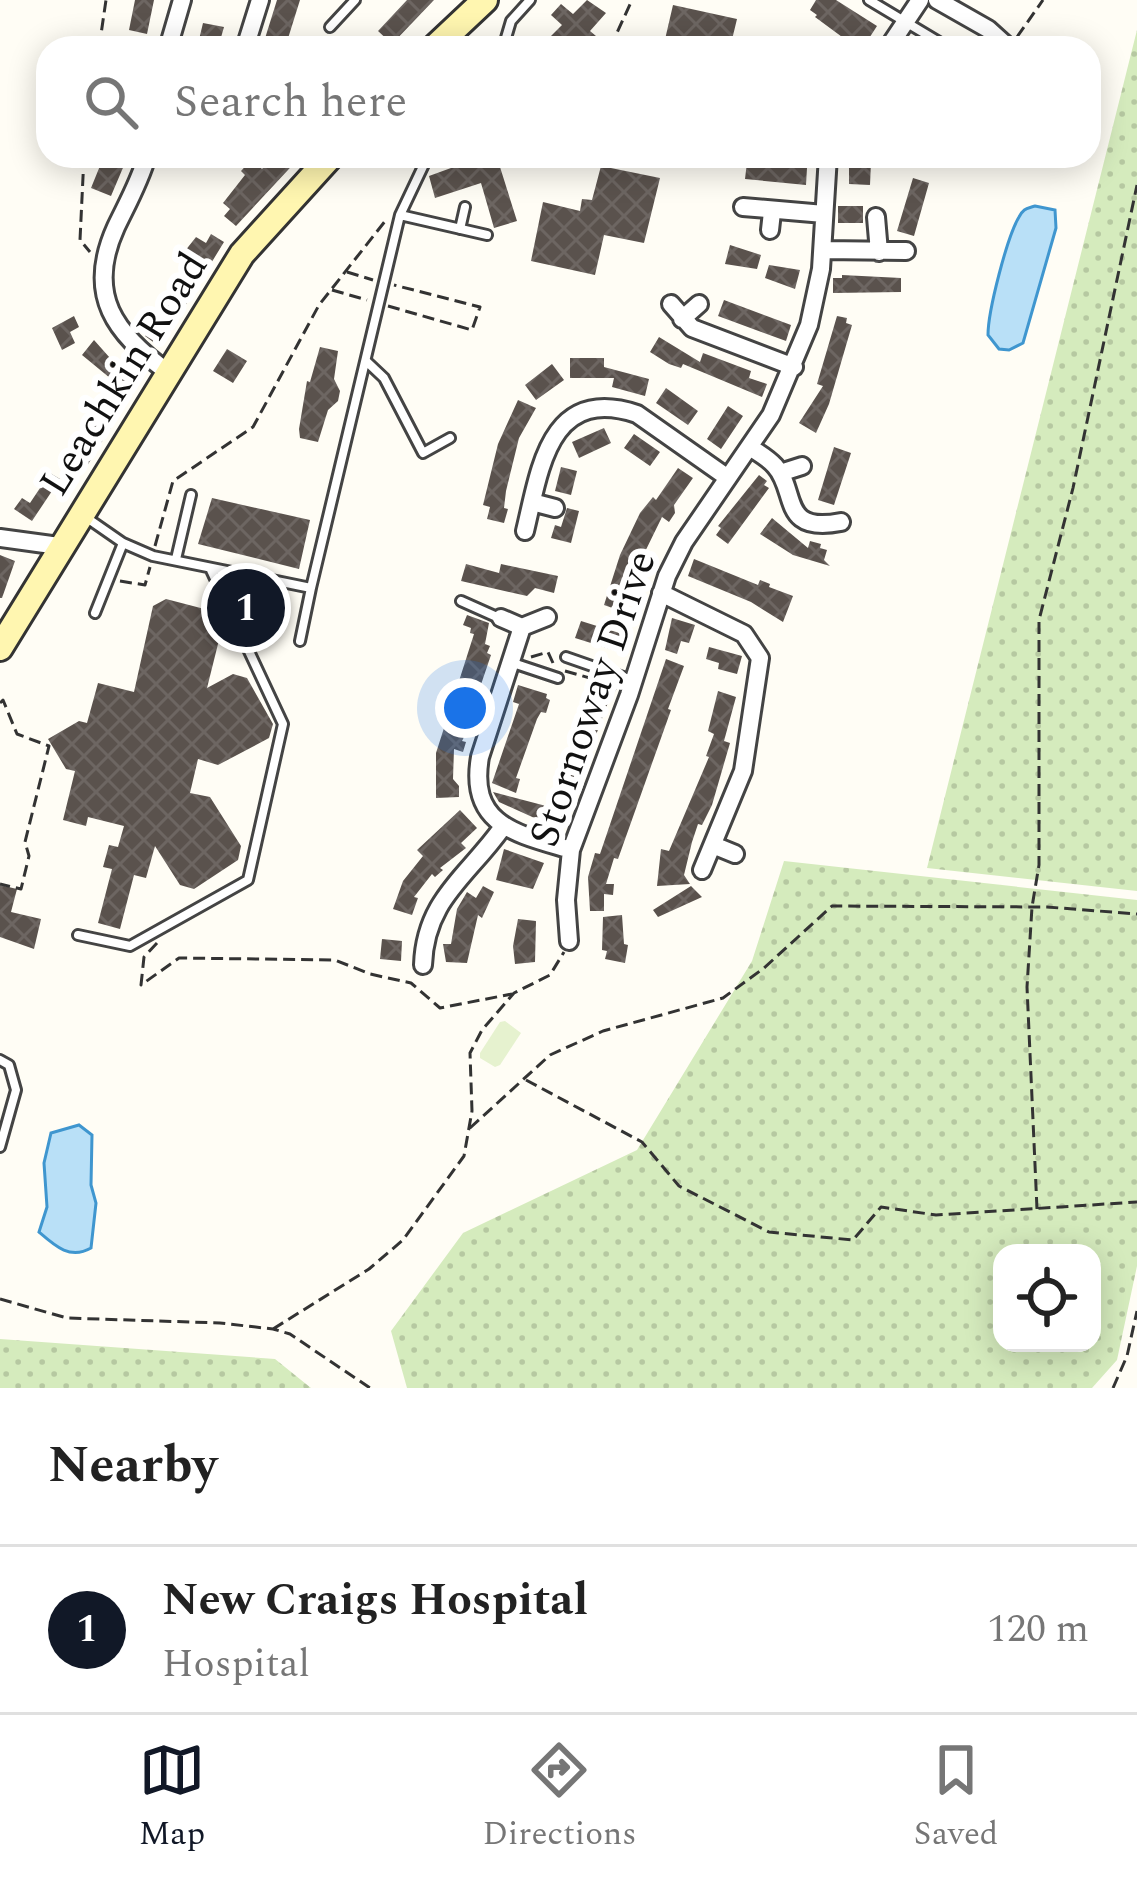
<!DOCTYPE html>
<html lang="en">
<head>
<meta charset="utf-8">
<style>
	body { margin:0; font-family:Spectral,serif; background:#f2f2f2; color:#222 }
	.controls { position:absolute; right:36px; bottom:36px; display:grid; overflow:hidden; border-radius:24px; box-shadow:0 6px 30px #0003 }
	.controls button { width:108px; height:108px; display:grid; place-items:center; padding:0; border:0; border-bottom:3px solid #e0e0e0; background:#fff; color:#222; font:60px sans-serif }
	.you { position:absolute; left:465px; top:708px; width:42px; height:42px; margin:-30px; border:9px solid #fff; border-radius:50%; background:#1a73e8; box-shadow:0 0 0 18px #1a73e833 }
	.badge { display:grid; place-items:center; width:78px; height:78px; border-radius:50%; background:#111827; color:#fff; font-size:39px; font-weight:700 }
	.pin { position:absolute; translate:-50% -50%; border:6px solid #fff; box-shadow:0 3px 12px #0006 }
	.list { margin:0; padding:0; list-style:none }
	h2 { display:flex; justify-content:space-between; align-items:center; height:156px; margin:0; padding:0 48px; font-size:51px }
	h2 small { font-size:39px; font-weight:400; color:#767676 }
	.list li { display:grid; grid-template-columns:78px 1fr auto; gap:36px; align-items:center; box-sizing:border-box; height:168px; padding:0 48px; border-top:3px solid #e0e0e0 }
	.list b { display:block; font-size:45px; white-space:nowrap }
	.list p { margin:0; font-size:39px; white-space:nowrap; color:#767676 }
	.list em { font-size:39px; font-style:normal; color:#767676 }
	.icon { flex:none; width:66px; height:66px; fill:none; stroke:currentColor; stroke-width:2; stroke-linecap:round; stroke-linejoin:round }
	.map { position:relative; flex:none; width:1137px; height:1388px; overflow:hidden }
	.search { position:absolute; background:#fff; box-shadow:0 6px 30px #0003; left:36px; right:36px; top:36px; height:132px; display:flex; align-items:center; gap:30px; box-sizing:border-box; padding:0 42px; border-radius:36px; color:#767676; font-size:45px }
	.sheet { height:324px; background:#fff }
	nav { display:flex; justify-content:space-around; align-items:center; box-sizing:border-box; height:168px; border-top:3px solid #e0e0e0; background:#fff; font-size:33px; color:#767676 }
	nav a { display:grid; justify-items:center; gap:6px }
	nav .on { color:#111827 }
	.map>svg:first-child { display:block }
</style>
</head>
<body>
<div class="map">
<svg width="1137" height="1388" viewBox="0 0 1137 1388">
	<defs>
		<pattern id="grass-dots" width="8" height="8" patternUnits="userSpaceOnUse" patternTransform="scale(3)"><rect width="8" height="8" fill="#d5ebbd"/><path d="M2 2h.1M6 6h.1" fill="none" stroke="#b6c8a1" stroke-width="1.8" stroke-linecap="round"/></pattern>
		<pattern id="building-cross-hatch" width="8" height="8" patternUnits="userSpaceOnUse" patternTransform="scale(3)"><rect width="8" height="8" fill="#5a524d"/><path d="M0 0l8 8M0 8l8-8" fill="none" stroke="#6d6662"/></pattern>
	</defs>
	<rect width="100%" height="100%" fill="#fffdf5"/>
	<!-- grass -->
	<path fill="url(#grass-dots)" fill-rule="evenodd" d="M1137,30V891L927,868Z
		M784,861L1137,900V1266L1117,1360L1092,1388H407L391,1331L463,1233L637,1150L752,961ZM1092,1253V1343H1002V1253Z
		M0,1339L275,1359L311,1388H0Z"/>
	<!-- pitch -->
	<path fill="#e6f2cf" d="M505,1021L521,1033L500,1065L495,1067L480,1058V1053L500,1022Z"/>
	<!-- water -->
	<path fill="#b9e0f7" stroke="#3f96cf" stroke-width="3" d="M1035,206L1055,210L1056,228L1023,343L1009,350L999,349L988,335C988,311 1007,237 1019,217C1024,208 1026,209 1035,206Z
		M79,1125L92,1135L91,1185L96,1203L91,1248C70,1260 55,1246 39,1232L47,1207L44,1163L51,1133Z"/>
	<!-- building -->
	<path fill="url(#building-cross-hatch)" d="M135,0H154L147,34L129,30Z
		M277,0H300L285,48H262Z
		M407,0H434L392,44L378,31Z
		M587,0L606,13L590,31L596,36L586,47L579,41L573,48H552L546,41L562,25L551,15L561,4L573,14Z
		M816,0H836L877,26L866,43L862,41L857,48L815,17L817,15L810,10Z
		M673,5L737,19L730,48H663Z
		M203,23L224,27L218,48H197Z
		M104,156L125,163L111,196L91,188Z
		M274,156H301L236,226L224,216L230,209L223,203L245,175L241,171L252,159L262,169Z
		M484,156L527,158L500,167L517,221L494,228L481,183L435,198L429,176Z
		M849,161L871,162L870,185L849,184Z
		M747,162L807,168L806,185L745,179Z
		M601,166L660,178L644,243L604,235L595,275L531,261L543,202L580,211L582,199L592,200Z
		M913,178L929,183L914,236L897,231Z
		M838,206H863V223H838Z
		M211,234L224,242L160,347L145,336L194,263L181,256L196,237L206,243Z
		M730,245L761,255L757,269L725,264Z
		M769,265L800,270L795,289L765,278Z
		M842,275L901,278V292L833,293V278H842Z
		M724,300L791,325L786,341L718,316Z
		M74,316L79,327L70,332L75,343L62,350L52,328Z
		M837,316L847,318L846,323L852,325L829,404L816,433L799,423L823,386L817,384Z
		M659,337L700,362L703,353L751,371L749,378L767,384L762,397L683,364L681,368L669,364L650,352Z
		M94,340L118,367L122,362L138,377L127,392L82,355Z
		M320,347L338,351L334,379L340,391L338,401L328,410L318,442L300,438L299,429L307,381L310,382Z
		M227,349L247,361L233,383L213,371Z
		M570,358H604V367L649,379L645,396L612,387L614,378H570Z
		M552,364L564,380L536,400L525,385Z
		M666,388L698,411L688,425L656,403Z
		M518,400L536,408L519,438L506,491L504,508L508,509L504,523L487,519L490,507L483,505L498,444Z
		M728,406L743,416L721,449L707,439Z
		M102,414L114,422L87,466L74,457Z
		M604,428L611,443L579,458L572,442Z
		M634,434L660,452L650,466L624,448Z
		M834,447L851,453L834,505L818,500Z
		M561,467L577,471L571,495L555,491Z
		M678,468L693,478L674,505L675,513L669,522L662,517L639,564L624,612L604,605L620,555L640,513L653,497L656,500Z
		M50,473L60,479L32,521L14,509L22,498L30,503Z
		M759,475L767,481L764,485L769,488L728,544L716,535L721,528L718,526Z
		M212,498L310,520L299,569L198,544Z
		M567,508L579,511L571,543L551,538L555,525L561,527Z
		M772,518L808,548L810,541L821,544L820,548L827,550L824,560L830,566L793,555L760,534Z
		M0,555L15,561L2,598H0Z
		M694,559L758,585L760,580L770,584L769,587L793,596L783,622L751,602L688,576Z
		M466,564L499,573L501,564L558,576L554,593L535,588L527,596L461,581Z
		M166,599L216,612L223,624L207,688L233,674L247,678L273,724L269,738L218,765L198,759L190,793L210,797L241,846L238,860L194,889L180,885L155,846L146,878L134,875L120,929L98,923L112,869L103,867L109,845L118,847L124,826L88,817L86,826L63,820L75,771L66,769L48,739L79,721L87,723L98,683L134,692L153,606Z
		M467,615L489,623L485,644L490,646L487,653L491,655L472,711L476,713L462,741L466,742L463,752L454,749L453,779L459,786V797L436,798V753L474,634L470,633L471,628L463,625Z
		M672,618L695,625L689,643L681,641L677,654L665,650Z
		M581,621L632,637L626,654L575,638Z
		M709,647L742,656L737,674L718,669L719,663L706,659Z
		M666,659L684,666L668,709L671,710L618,859L614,858L606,884H614L613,895L604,894V911H590L588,877L595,853L600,854Z
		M518,685L547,694L546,698L550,700L546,713L541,712L537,719L516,778L520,779L516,793L492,783L519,704L513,702Z
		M592,690L610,697L561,830L499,802L493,792L550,807Z
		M718,691L736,697L724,741L730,743L712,805L702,825L698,824L692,842L684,875L690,884L657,886L661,849L669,851L709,757L706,756L714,734L708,731Z
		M460,810L477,828L461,843L466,848L440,868L443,870L435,877L432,874L414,897L418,898L412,915L393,909L403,881L423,856L417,850Z
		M504,849L544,863L533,889L496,880Z
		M0,885L17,889L11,912L41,919L34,949L0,937Z
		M483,886L494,892L482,918L478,915L467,963L446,962L443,944H451L457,909L467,892L476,898Z
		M691,886L702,897L658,917L653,910Z
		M622,915L624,944L628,945L625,963L605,959L607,951L602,950L603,917Z
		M518,919L536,921L535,962L515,964L513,946Z
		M382,939L402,941L401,961L380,959Z"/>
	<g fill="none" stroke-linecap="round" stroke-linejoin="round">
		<!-- lane casing -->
		<g stroke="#444" stroke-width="14">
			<path id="lane" d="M869,0L949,48
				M330,27L355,0
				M503,48L511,21L530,0
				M400,215L487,235
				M460,229L465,207
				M366,361L384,378L423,453L450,438
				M87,518L123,543L153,556L311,588L400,215L428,156
				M176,559L191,495
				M461,601L499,618
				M95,613L123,543
				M300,641L311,588
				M566,657L632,680
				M513,663L558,678
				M78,935L130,946L248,880L283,724L211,570
				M0,1060L9,1065L16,1090L0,1147"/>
		</g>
		<!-- street casing -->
		<g stroke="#444" stroke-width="22">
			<path id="street" d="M937,0L988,29L1009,48
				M168,48L182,0
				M245,48L260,0
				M888,48L920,0
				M147,156C140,181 127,204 116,227C85,295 115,334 169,373
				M743,207L824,214
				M876,217L879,252
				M770,230L772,212
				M823,250L906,251
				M671,304L692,328L794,367
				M682,319L699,304
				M751,448C759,453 769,459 775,466C798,491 779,534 841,522
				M780,473L802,466
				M532,502L555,508
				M525,531C540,469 549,385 637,414L728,478
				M0,538L59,546
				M661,593L744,634L760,658L743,771L702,870
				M501,618L522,627L480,757C468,826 518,834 571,850
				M522,627L547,617
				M713,845L735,854
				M569,941L566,900L571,850L629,695L667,576L684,542L771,415L809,325L821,269L828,156
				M423,965C425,900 467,877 502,828"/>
		</g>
		<!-- secondary casing -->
		<g stroke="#333" stroke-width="30">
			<path id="secondary" d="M434,48L485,0
				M0,648L242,254L331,156"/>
		</g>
		<!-- path -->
		<path stroke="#333" stroke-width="3" stroke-dasharray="12 6" stroke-linecap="butt" d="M1017,37L1043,0
			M99,48L106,0
			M610,48L632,0
			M84,156L80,240L90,252
			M347,272L373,280
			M332,290L367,300
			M388,306L472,330L480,307L394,285
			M155,546L173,481L253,427L319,305L386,220
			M120,581L145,585L150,567
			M531,657L548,652L553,663
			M565,671C583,676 603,681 616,690
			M0,703L3,700L17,734L49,746L25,842L29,856L21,889L0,884
			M157,943L144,957L141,985L179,958L335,960L370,974L411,983L440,1008L512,994
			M526,1080L642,1142L679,1186L769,1232L853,1240L881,1207L936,1215L1137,1202
			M470,1128L550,1055L603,1031L723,998L764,968L832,906L1047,907L1137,914
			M1037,1209L1027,987L1032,907L1039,865V620L1073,488L1137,185
			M0,1299L67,1318L220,1323L273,1329L290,1334L370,1388
			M273,1329L369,1269L403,1240L464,1156L472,1111L470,1053L482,1030L514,993L550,975L564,952
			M1113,1388L1127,1356L1137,1311"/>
		<!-- lane -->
		<use href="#lane" stroke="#fff" stroke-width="8"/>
		<!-- street -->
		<use href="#street" stroke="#fff" stroke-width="16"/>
		<!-- secondary -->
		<use href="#secondary" stroke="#fff6b0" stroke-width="24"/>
	</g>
	<g text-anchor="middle" stroke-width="12" stroke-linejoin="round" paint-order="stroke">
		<!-- street labels -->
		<g font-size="42" fill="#111" stroke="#fff">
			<text transform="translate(122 373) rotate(-58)" y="15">Leachkin Road</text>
			<text transform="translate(591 698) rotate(-71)" y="15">Stornoway Drive</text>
		</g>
	</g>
</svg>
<div class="controls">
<button><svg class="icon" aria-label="locate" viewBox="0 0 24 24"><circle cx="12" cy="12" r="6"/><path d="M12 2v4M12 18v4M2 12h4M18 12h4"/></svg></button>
</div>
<div class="you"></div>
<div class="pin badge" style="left:246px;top:608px">1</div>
<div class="search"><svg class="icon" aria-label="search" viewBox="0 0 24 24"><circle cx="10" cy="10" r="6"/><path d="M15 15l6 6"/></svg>Search here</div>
</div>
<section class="sheet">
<h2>Nearby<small></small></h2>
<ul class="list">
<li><span class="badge">1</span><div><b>New Craigs Hospital</b><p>Hospital</p></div><em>120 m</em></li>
</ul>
</section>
<nav>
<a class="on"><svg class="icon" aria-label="map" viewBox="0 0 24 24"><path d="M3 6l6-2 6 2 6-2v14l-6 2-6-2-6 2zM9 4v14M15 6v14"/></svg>Map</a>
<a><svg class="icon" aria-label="directions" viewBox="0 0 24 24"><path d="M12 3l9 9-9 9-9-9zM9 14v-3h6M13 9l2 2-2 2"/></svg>Directions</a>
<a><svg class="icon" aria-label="saved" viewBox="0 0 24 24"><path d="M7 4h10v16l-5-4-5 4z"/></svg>Saved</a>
</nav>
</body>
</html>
